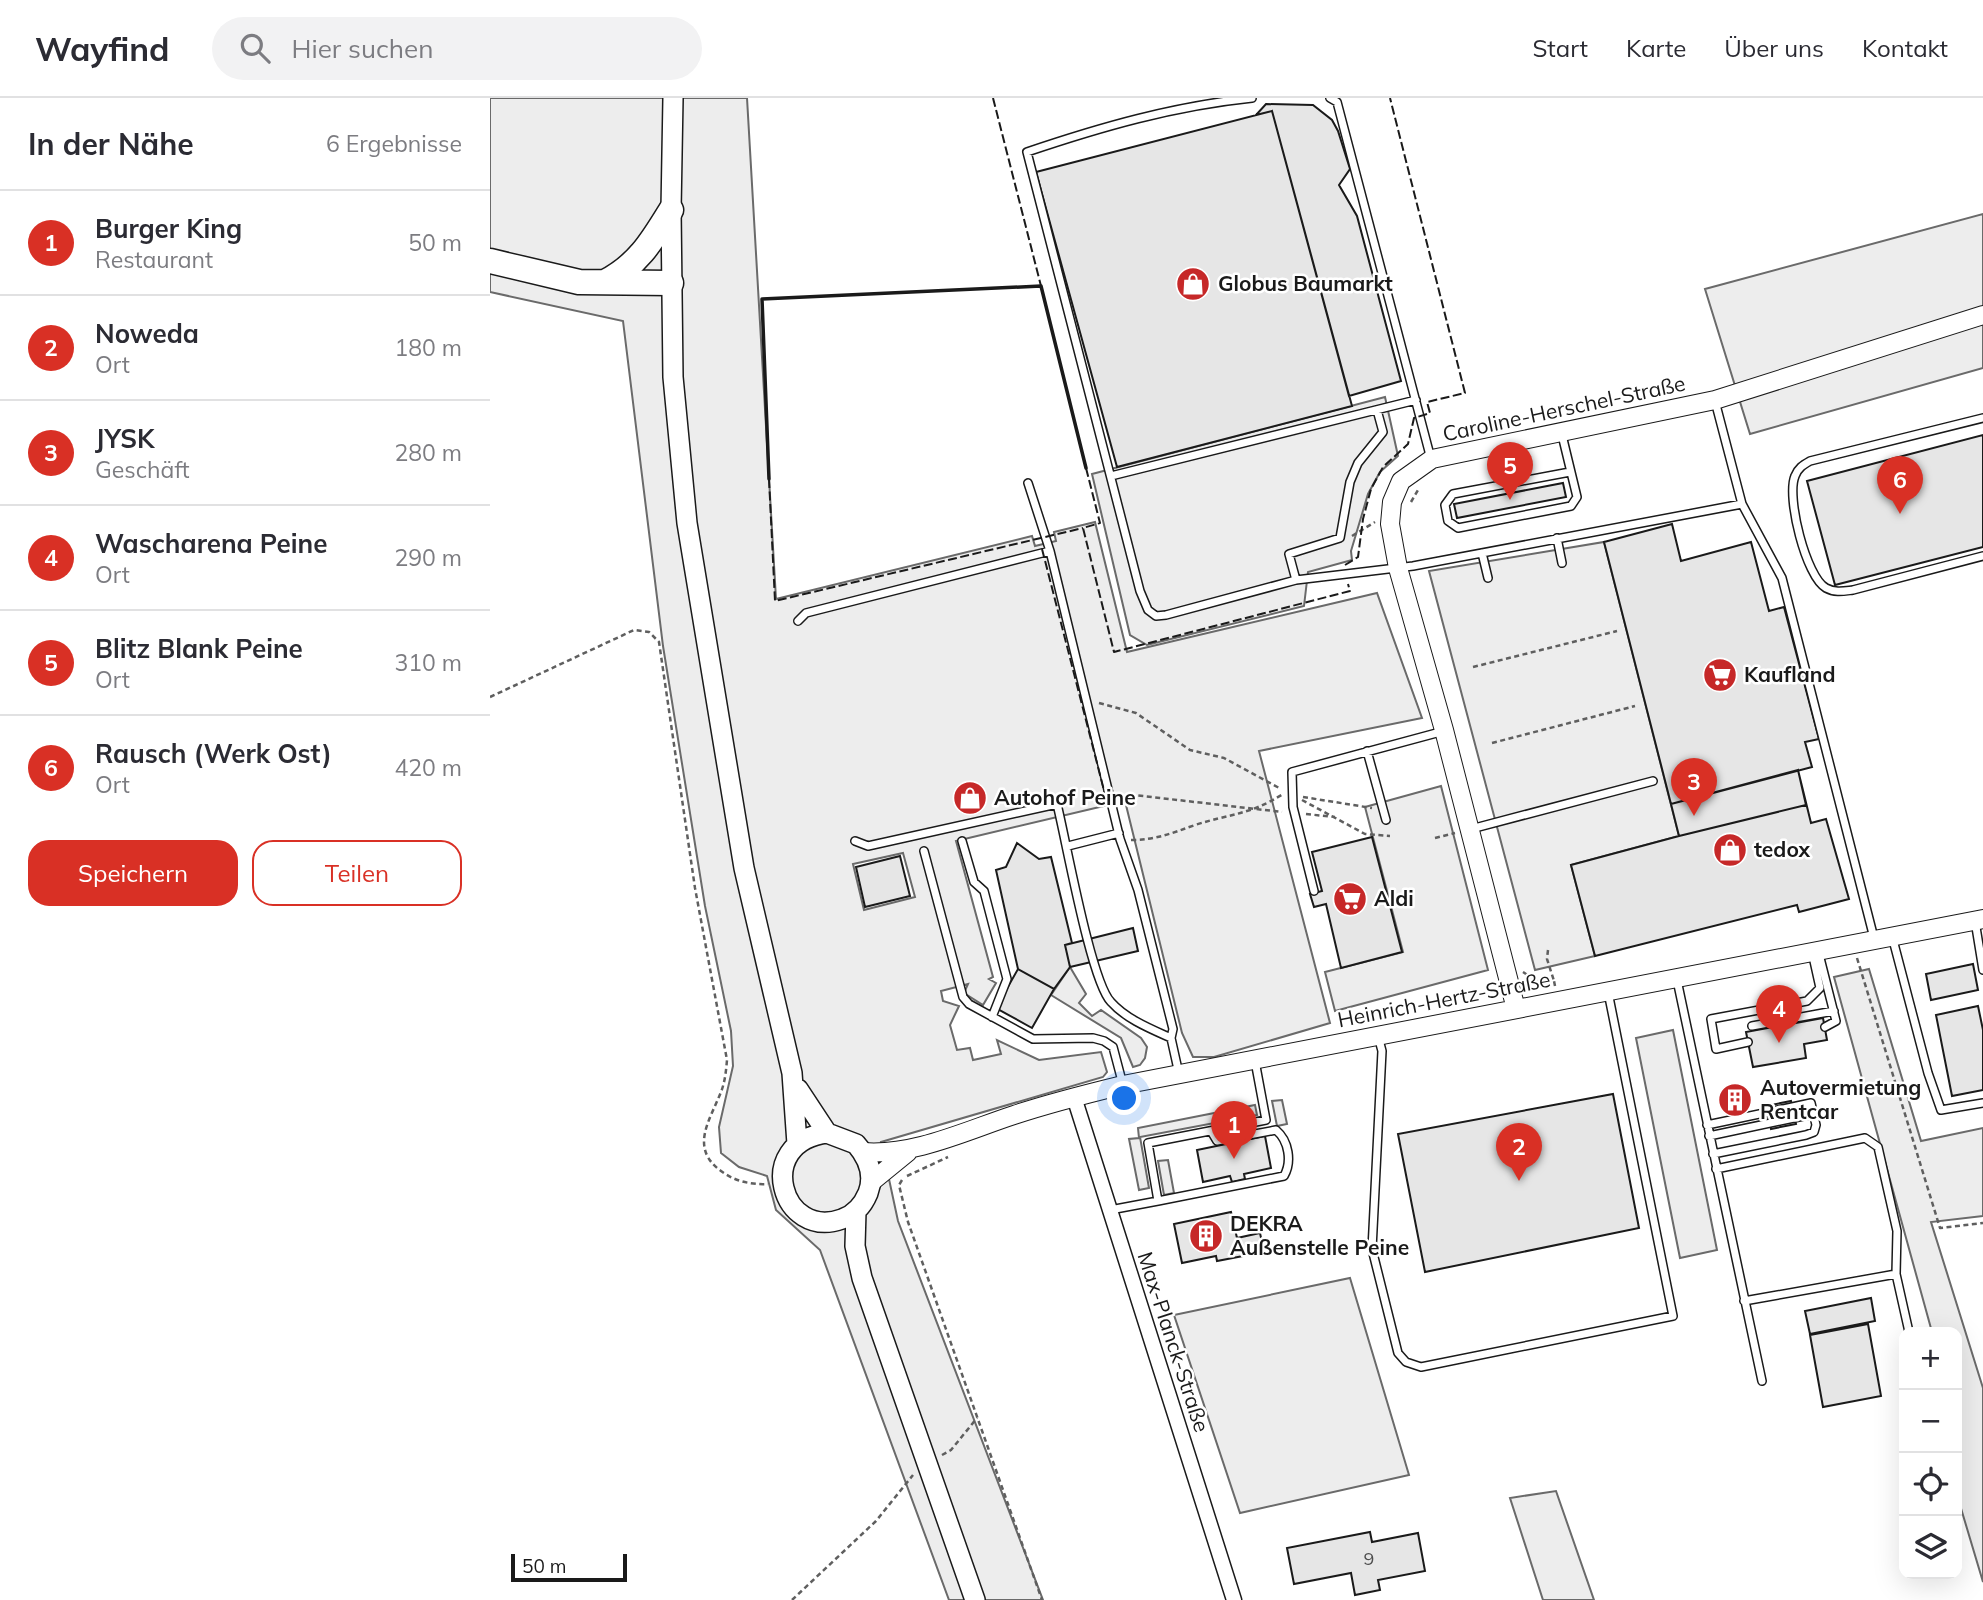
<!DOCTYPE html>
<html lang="de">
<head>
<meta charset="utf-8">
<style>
	body { margin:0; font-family:Mulish,sans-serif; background:#f2f2f3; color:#2b2b33 }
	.controls { position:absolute; right:21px; bottom:21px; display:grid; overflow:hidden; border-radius:14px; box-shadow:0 7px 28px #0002 }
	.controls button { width:63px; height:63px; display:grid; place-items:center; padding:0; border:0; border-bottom:2px solid #e1e1e2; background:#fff; color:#2b2b33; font:35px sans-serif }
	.scale { position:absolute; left:21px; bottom:18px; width:116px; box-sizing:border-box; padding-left:7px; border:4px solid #1a1a1a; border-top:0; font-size:19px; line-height:24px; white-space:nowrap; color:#1a1a1a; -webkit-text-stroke:5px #fff; paint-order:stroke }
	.you { position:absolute; left:635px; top:1001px; width:24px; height:24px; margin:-18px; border:5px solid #fff; border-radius:50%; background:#1a73e8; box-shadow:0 0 0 10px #1a73e833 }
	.badge { display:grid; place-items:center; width:46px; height:46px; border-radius:50%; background:#d93025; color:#fff; font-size:23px; font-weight:700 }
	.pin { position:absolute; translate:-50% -58px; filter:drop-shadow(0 2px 4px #0008) }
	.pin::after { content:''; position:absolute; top:37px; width:24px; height:21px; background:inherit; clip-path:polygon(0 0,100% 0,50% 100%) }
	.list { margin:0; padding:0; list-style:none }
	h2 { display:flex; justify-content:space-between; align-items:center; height:91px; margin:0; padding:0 28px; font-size:30px }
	h2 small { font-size:23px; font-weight:400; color:#7c7c81 }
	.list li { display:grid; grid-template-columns:46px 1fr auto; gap:21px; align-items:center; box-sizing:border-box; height:105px; padding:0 28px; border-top:2px solid #e1e1e2 }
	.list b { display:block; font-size:26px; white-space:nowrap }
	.list p { margin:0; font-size:23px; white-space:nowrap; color:#7c7c81 }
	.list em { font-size:23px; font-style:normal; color:#7c7c81 }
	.actions { display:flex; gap:14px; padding:21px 28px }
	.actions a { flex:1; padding:16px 0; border:2px solid #d93025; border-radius:21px; text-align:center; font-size:24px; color:#d93025 }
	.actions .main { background:#d93025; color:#fff }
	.icon { flex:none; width:38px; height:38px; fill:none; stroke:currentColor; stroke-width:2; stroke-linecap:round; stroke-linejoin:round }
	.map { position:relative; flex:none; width:1493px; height:1502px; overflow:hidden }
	header { display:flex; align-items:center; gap:42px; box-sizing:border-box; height:98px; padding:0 35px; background:#fff; border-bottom:2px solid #e1e1e2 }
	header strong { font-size:33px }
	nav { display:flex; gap:38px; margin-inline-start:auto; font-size:24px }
	.search { width:490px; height:63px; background:#f2f2f3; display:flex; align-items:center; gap:18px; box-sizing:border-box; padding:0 24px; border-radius:38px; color:#7c7c81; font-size:26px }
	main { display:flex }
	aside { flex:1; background:#fff }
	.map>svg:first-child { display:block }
</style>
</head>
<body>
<header>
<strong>Wayfind</strong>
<div class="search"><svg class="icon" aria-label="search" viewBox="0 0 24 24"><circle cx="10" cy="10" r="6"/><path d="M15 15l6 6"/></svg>Hier suchen</div>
<nav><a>Start</a><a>Karte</a><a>Über uns</a><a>Kontakt</a></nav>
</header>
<main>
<aside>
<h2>In der Nähe<small>6 Ergebnisse</small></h2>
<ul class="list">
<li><span class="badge">1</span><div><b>Burger King</b><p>Restaurant</p></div><em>50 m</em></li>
<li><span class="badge">2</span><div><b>Noweda</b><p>Ort</p></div><em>180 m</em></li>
<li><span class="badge">3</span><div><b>JYSK</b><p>Geschäft</p></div><em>280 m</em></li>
<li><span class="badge">4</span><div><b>Wascharena Peine</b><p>Ort</p></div><em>290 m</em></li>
<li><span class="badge">5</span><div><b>Blitz Blank Peine</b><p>Ort</p></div><em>310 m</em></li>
<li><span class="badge">6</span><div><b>Rausch (Werk Ost)</b><p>Ort</p></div><em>420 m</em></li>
</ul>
<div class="actions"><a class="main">Speichern</a><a>Teilen</a></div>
</aside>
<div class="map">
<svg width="1493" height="1502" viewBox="0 0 1493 1502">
	<rect width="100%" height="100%" fill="#fff"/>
	<!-- built -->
	<path fill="#ededed" stroke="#6a6a6a" stroke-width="2" fill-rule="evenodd" d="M0,0H257L286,501L542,438L545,448L566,443L564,434L605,424L637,554L887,495L932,620L769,653L840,925L724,959H703L692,935L635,703L466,743L503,879L499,881L506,885L493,907L474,895L478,886L451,893L453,903L469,908L460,927L467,952L480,950L483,962L511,956L507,942L549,962L611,954L617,974L613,979L391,1044L408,1123L553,1502H459L330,1152L286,1112L277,1078L249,1069L231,1055L229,1029L243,968L241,933L215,808L173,548L133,223L0,194ZM413,755L425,799L374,812L363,766Z
		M1493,116V270L1260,336L1215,191Z
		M895,299L908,358L890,374L878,396L861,453L862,462L818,474L814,508L657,547L640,537L602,376Z
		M1114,444L1189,738L1081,767L1105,858L1045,872L939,473Z
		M951,688L998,872L845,913L835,874L913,854L875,709Z
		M580,869L596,896L589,905L602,918L611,912L651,940L657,949L655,960L650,967L643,969L631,940L561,897Z
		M1379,871L1431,1043L1493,1030V1118L1441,1124L1493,1290V1484L1467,1397V1234H1442L1344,879Z
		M1183,932L1227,1152L1190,1160L1146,940Z
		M792,1002L797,1026L787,1028L782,1003Z
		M765,1007L767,1017L650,1039L659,1090L649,1092L639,1041L649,1040L648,1030Z
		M678,1062L684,1095L674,1097L668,1063Z
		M860,1180L919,1377L750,1415L684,1217Z
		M1066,1393L1104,1502H1053L1020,1400Z"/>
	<!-- building -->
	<path fill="#e6e6e6" stroke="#1a1a1a" stroke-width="2" d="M776,6L823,7L842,22L848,33L860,71L849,87L867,118L911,283L859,298L782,13L766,17Z
		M782,13L862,308L627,369L546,74Z
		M1493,337V449L1345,487L1317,383Z
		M1073,385L1076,399L967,420L964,406Z
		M1182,426L1191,463L1261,444L1279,513L1294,509L1329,641L1315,644L1322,669L1181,706L1114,444Z
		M1308,672L1321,725L1336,721L1359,801L1309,814L1307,807L1105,858L1081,767L1189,738L1181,706Z
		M1308,672L1316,707L1189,738L1181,706Z
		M882,739L912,854L851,870L836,806L824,809L820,796L832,793L822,754Z
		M527,745L549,761L561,759L582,845L575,847L580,869L564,891L528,871L506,772L516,769Z
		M410,758L420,798L375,809L366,769Z
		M643,830L648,853L580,869L575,847Z
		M1483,866L1488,892L1441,902L1436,876Z
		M528,871L564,891L542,930L506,910Z
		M1488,908L1493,932V992L1462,998L1446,917Z
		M1333,920L1337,942L1314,946L1316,960L1263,969L1256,934Z
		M1253,995L1256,1005L1236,1010L1234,999Z
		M1123,996L1149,1130L935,1174L908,1036Z
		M1301,1003L1306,1026L1281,1031L1276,1008Z
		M775,1038L781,1070L754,1076L755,1081L742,1084L740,1078L713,1084L707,1052Z
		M741,1114L747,1140L770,1135L774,1154L727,1163L726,1158L692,1165L684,1126Z
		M1381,1200L1385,1223L1320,1236L1315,1213Z
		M1378,1226L1391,1298L1333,1309L1320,1237Z
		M880,1434L882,1444L928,1435L935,1473L888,1482L890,1492L865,1497L861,1475L804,1486L797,1450Z"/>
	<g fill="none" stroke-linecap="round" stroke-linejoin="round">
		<!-- service casing -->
		<g stroke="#1a1a1a" stroke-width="10">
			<path id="service" d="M762,0C684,8 611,29 537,54L650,493L658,512L666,518L676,517L806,482L923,468L1252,406
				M840,0L847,4L941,361
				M1225,303L1252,406L1292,480L1384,840
				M1493,320L1320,363C1313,367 1308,370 1305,378C1296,399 1316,479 1336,490C1345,495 1354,493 1363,492L1493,458
				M1072,337L1087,399L1081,408L968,430L958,423L955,407L963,396L1080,374
				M621,378L926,302
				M538,385L560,453L630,741L648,792L683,931L681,940L689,976
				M1067,440L1072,465
				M992,455L998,480
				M806,482L799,456L850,440L860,384L868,365L893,334L887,312
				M308,523L316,515L560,453
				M877,653L896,722
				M981,731L1163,683
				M365,743L378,748L567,706C576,742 601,884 621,904C636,921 661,931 681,940
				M472,743L484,784L494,793L517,881L502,919
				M578,748L629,735
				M434,753L473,899L479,906L543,941L603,940L614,943L623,949L633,987
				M824,793L803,709L802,674L954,633
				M1485,823L1493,872
				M1402,838L1438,975L1451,1012L1493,1005
				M1328,852L1346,923L1335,929
				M1187,882L1272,1283
				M1262,928L1344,913
				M888,938L892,953L882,1151L908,1255L916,1264L931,1269L1183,1218L1118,894
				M1258,944L1226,951L1221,921L1317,903L1330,890L1322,854
				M1217,1027L1321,1005L1326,1027L1324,1034L1316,1037L1223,1056
				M1219,1038L1323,1016
				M1226,1071L1375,1040L1388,1049L1407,1133L1406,1176
				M668,1103L794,1078C802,1064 799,1043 786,1032L727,1043L721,1033
				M620,1112L668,1103L658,1045L776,1022L765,963
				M1254,1203L1406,1176L1419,1234"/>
		</g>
		<!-- minor casing -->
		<g stroke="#1a1a1a" stroke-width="17">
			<path id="minor" d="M584,999L744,1502"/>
		</g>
		<!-- tertiary casing -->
		<g stroke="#1a1a1a" stroke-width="20">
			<path id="tertiary" d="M1026,911L954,632L908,470L900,426L902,404L911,383L942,361L1225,302L1493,217
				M373,1054C424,1058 475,1033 524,1017C560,1005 596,996 633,987L1493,821
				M380,1085L418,1054"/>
		</g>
		<!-- secondary casing -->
		<g stroke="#1a1a1a" stroke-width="22">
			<path id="secondary" d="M183,0L181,112L183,279L197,425L254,770L302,975L307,1046
				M308,991L337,1035L366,1046C378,1060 385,1077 378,1095C373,1107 364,1117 352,1121C291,1143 263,1044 337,1035
				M366,1113L365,1148L372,1180L485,1502"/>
		</g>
		<!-- motorway casing -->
		<g stroke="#1a1a1a" stroke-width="27">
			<path id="motorway" d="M0,163L89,184L181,185
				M115,184C148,167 162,143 181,112"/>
		</g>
		<!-- path -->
		<path stroke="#5f5f5f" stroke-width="2.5" stroke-dasharray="5 3.5" stroke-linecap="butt" d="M921,404L928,392
			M862,438L885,424
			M983,569L1127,533
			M0,599L144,532L159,534L169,544L205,790L237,962C236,973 235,984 231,994C220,1022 199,1050 231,1073C244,1083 261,1087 278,1086
			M609,605L646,615L700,652L734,660L791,691
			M1002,645L1145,608
			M813,699L882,710
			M632,701L644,697L792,714
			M812,702L875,736L900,738
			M816,716L845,719
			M945,740L965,735
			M641,742C666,742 682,735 705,727C739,716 760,717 793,696
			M1058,852L1057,861L1064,883
			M1367,860L1450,1130L1493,1125
			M1033,874L1047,883H1064L1065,888
			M417,1078L458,1059
			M412,1082L409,1087L418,1124L552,1502
			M452,1357L461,1352L487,1320
			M302,1502L386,1423L423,1377"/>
		<!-- service -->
		<use href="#service" stroke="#fff" stroke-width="7"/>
		<!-- minor -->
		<use href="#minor" stroke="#fff" stroke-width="14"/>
		<!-- tertiary -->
		<use href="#tertiary" stroke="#fff" stroke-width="18"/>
		<!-- secondary -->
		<use href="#secondary" stroke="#fff" stroke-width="19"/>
		<!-- motorway -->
		<use href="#motorway" stroke="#fff" stroke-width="24"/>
		<!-- fence -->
		<path stroke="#1a1a1a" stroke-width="2" stroke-dasharray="9 3.5" stroke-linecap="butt" d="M503,0L551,188
			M596,370L610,425L593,430L624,554L860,493L858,486
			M279,381L285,503L593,430
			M552,451L617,704
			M855,467L868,459L873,421L881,391L893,369L918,346L924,320L940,315L937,304L975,295L900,0"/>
		<!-- wall -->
		<path stroke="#1a1a1a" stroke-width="3.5" d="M279,381L272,201L551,188L596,370"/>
	</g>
	<!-- icons -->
	<defs>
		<g id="shop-disc" transform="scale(1.75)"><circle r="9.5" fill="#c62828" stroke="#fff"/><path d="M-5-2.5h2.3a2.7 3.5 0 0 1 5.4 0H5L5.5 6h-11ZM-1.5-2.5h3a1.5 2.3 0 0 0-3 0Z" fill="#fff"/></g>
		<g id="supermarket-disc" transform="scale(1.75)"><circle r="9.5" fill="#c62828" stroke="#fff"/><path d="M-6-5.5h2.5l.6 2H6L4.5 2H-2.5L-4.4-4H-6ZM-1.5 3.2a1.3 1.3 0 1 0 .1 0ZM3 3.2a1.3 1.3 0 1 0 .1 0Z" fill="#fff"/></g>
		<g id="building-disc" transform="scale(1.75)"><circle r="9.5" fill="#c62828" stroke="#fff"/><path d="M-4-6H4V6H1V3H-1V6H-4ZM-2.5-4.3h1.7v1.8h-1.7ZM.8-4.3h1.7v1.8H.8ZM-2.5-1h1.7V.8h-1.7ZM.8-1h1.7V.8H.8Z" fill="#fff"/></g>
	</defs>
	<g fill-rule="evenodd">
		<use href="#shop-disc" x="703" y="186"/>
		<use href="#supermarket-disc" x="1230" y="577"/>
		<use href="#shop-disc" x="480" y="700"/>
		<use href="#shop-disc" x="1240" y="752"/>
		<use href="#supermarket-disc" x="860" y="801"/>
		<use href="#building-disc" x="1245" y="1002"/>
		<use href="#building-disc" x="716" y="1138"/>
	</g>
	<g text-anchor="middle" stroke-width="5" stroke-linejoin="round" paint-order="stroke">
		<!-- number labels -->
		<g font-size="18" fill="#4d4d4d">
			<text x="879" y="1467">9</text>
		</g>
		<!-- poi labels -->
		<g font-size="21" font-weight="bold" fill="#1a1a1a" stroke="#fff" text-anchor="start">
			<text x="728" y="193">Globus Baumarkt</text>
			<text x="1254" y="584">Kaufland</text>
			<text x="504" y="707">Autohof Peine</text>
			<text x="1264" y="759">tedox</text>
			<text x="884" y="808">Aldi</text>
			<text x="1270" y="997">Autovermietung<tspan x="1270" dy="24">Rentcar</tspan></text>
			<text x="740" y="1133">DEKRA<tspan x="740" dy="24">Außenstelle Peine</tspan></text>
		</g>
		<!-- street labels -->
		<g font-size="21" fill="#1a1a1a" stroke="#fff">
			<text transform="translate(1074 311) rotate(-12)" y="7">Caroline-Herschel-Straße</text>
			<text transform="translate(954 902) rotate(-11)" y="7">Heinrich-Hertz-Straße</text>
			<text transform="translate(683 1244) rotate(72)" y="7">Max-Planck-Straße</text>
		</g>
	</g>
</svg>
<div class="controls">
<button>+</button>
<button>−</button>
<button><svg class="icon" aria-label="locate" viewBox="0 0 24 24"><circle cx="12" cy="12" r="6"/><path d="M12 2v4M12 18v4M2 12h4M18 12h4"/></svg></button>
<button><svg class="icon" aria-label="layers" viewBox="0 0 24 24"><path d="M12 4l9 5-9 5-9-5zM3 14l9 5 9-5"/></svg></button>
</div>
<div class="scale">50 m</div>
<div class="you"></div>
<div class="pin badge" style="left:744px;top:1061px">1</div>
<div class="pin badge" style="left:1029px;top:1083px">2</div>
<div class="pin badge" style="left:1204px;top:718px">3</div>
<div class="pin badge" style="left:1289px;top:945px">4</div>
<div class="pin badge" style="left:1020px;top:402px">5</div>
<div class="pin badge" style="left:1410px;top:416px">6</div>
</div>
</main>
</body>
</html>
